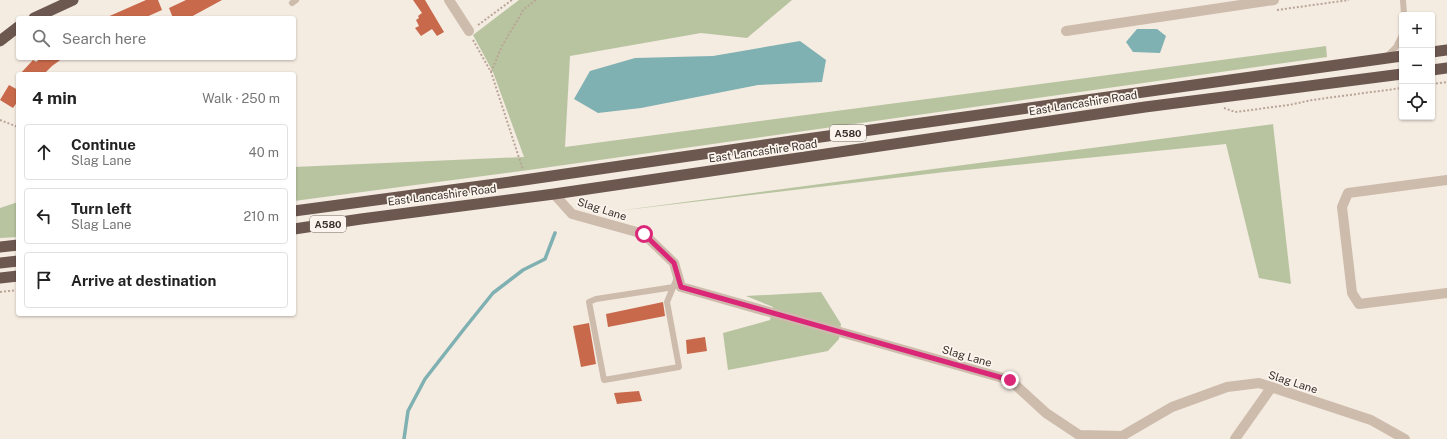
<!DOCTYPE html>
<html lang="en">
<head>
<meta charset="utf-8">
<style>
	body { margin:0; font-family:"Public Sans",sans-serif; background:#f2f2f2; color:#222 }
	.controls { position:absolute; right:12px; top:12px; display:grid; overflow:hidden; border-radius:4px; box-shadow:0 1px 3px #0004 }
	.controls button { width:36px; height:36px; display:grid; place-items:center; padding:0; border:0; border-bottom:1px solid #e0e0e0; background:#fff; color:#222; font:20px sans-serif }
	.stop { position:absolute; width:12px; height:12px; margin:-9px; border:3px solid #db2777; border-radius:50%; background:#fff }
	.stop.end { background:#db2777; border-color:#fff; box-shadow:0 1px 4px #0008 }
	.list { margin:0; padding:0; list-style:none }
	h2 { display:flex; justify-content:space-between; align-items:center; height:52px; margin:0; padding:0 16px; font-size:17px }
	h2 small { font-size:13px; font-weight:400; color:#767676 }
	.list li { display:grid; grid-template-columns:26px 1fr auto; gap:12px; align-items:center; box-sizing:border-box; height:56px; margin:0 8px 8px; padding:0 8px; border:1px solid #e0e0e0; border-radius:4px }
	.list b { display:block; font-size:15px; white-space:nowrap }
	.list p { margin:0; font-size:13px; white-space:nowrap; color:#767676 }
	.list em { font-size:13px; font-style:normal; color:#767676 }
	.icon { flex:none; width:22px; height:22px; fill:none; stroke:currentColor; stroke-width:2; stroke-linecap:round; stroke-linejoin:round }
	.map { position:relative; flex:none; width:1447px; height:439px; overflow:hidden }
	.search { position:absolute; background:#fff; box-shadow:0 1px 3px #0004; left:16px; top:16px; width:280px; height:44px; display:flex; align-items:center; gap:10px; box-sizing:border-box; padding:0 14px; border-radius:4px; color:#767676; font-size:15px }
	.panel { position:absolute; background:#fff; box-shadow:0 1px 3px #0004; left:16px; top:72px; width:280px; height:244px; border-radius:4px }
	.map>svg:first-child { display:block }
</style>
</head>
<body>
<div class="map">
<svg width="1447" height="439" viewBox="0 0 1447 439">
	<rect width="100%" height="100%" fill="#f4ebe1"/>
	<!-- green -->
	<path fill="#b8c4a0" d="M519,0H792L747,38L701,33L570,56L565,147L1326,46L1327,57L529,170L294,201V167L524,157L493,72L473,35Z
		M1273,124L1291,284L1259,278L1226,144L945,172L617,211Z
		M18,202V237L0,238V208Z
		M821,292L841,324L839,339L828,351L728,370L723,333L770,320L773,307L746,296Z"/>
	<!-- water -->
	<path fill="#7fb0b2" d="M1137,29H1157L1166,36L1160,53L1133,52L1126,42Z
		M800,41L826,60L822,82L758,85L641,108L598,113L574,99L590,71L635,58L713,56Z"/>
	<g fill="none" stroke-linecap="round" stroke-linejoin="round">
		<!-- stream -->
		<path stroke="#7fb0b2" stroke-width="3.5" d="M404,439L408,411L425,379L464,329L493,293L523,270L545,259L555,233"/>
	</g>
	<!-- building -->
	<path fill="#c8694b" d="M146,0H158L162,10L144,18H105Z
		M186,0H222L189,18H173L169,8Z
		M413,0H425L444,32L437,36L432,29L421,36L415,28L419,26L416,20L419,18L418,16L422,13Z
		M41,58H63L52,66L44,74H20L33,60L36,62Z
		M9,85L18,90V101L13,108L0,100Z
		M663,302L665,316L608,327L606,314Z
		M589,323L596,364L581,367L573,326Z
		M705,337L707,351L687,354L686,340Z
		M639,391L642,401L617,404L614,393Z"/>
	<g fill="none" stroke-linecap="round" stroke-linejoin="round">
		<!-- path -->
		<path stroke="#b9a596" stroke-width="2" stroke-dasharray="2 2" stroke-linecap="butt" d="M1277,10L1349,0
			M478,25L512,0
			M473,40L491,72L523,170
			M491,72L502,46L524,9L536,0
			M1432,84L1447,82
			M1224,108L1235,112L1289,105L1312,100L1402,88
			M0,120L18,127
			M0,292L18,290"/>
		<!-- service -->
		<path stroke="#cdbbac" stroke-width="6" d="M1403,0L1404,15
			M292,3L296,0
			M1386,57L1396,47L1402,35
			M674,287L596,299L589,302L604,380L679,367L667,302L677,278"/>
		<!-- minor -->
		<path stroke="#cdbbac" stroke-width="10" d="M449,0L469,31
			M1066,31L1274,0
			M1447,180L1348,193L1342,207L1352,293L1359,304L1447,293
			M554,194L572,214L644,234L674,263L681,287L1010,380L1046,413L1079,435L1122,436L1172,407L1227,387L1259,383L1371,420L1405,439
			M1235,439L1271,388"/>
		<!-- trunk -->
		<path stroke="#6c584f" stroke-width="11" d="M34,18L73,0
			M0,41L18,27
			M1432,52L1447,50
			M1432,70L1447,68
			M294,211L517,181L792,141L1402,56
			M294,229L361,219L554,194L1145,107L1402,74
			M0,247L18,245
			M0,263L18,261
			M0,278L18,276"/>
	</g>
	<g fill="none" stroke-linecap="round" stroke-linejoin="round">
		<!-- route -->
		<path stroke="#db2777" stroke-width="5" d="M644,234L674,263L681,287L1010,380"/>
	</g>
	<g text-anchor="middle" stroke-width="3.5" stroke-linejoin="round" paint-order="stroke">
		<!-- shield labels -->
		<g fill="#fbf5ee" stroke="#756b66" stroke-width="1">
			<rect x="830" y="125" width="36" height="16" rx="3"/>
			<rect x="310" y="216" width="36" height="16" rx="3"/>
		</g>
		<g font-size="10" font-weight="bold" fill="#3b302b">
			<text x="848" y="137">A580</text>
			<text x="328" y="228">A580</text>
		</g>
		<!-- street labels -->
		<g font-size="11" fill="#3b302b" stroke="#fbf5ee">
			<text transform="translate(1083 103) rotate(-9)" y="4">East Lancashire Road</text>
			<text transform="translate(763 151) rotate(-8)" y="4">East Lancashire Road</text>
			<text transform="translate(442 195) rotate(-7)" y="4">East Lancashire Road</text>
			<text transform="translate(602 209) rotate(18)" y="4">Slag Lane</text>
			<text transform="translate(967 356) rotate(16)" y="4">Slag Lane</text>
			<text transform="translate(1293 382) rotate(18)" y="4">Slag Lane</text>
		</g>
	</g>
</svg>
<div class="controls">
<button>+</button>
<button>−</button>
<button><svg class="icon" aria-label="locate" viewBox="0 0 24 24"><circle cx="12" cy="12" r="6"/><path d="M12 2v4M12 18v4M2 12h4M18 12h4"/></svg></button>
</div>
<div class="stop" style="left:644px;top:234px"></div>
<div class="stop end" style="left:1010px;top:380px"></div>
<div class="search"><svg class="icon" aria-label="search" viewBox="0 0 24 24"><circle cx="10" cy="10" r="6"/><path d="M15 15l6 6"/></svg>Search here</div>
<section class="panel">
<h2>4 min<small>Walk · 250 m</small></h2>
<ul class="list">
<li><svg class="icon" aria-label="ahead" viewBox="0 0 24 24"><path d="M12 20V5M6 11l6-6 6 6"/></svg><div><b>Continue</b><p>Slag Lane</p></div><em>40 m</em></li>
<li><svg class="icon" aria-label="left" viewBox="0 0 24 24"><path d="M17 20v-9H6M10 6l-5 5 5 5"/></svg><div><b>Turn left</b><p>Slag Lane</p></div><em>210 m</em></li>
<li><svg class="icon" aria-label="arrive" viewBox="0 0 24 24"><path d="M6 21V4h12l-3 4 3 4H6"/></svg><div><b>Arrive at destination</b></div></li>
</ul>
</section>
</div>
</body>
</html>
